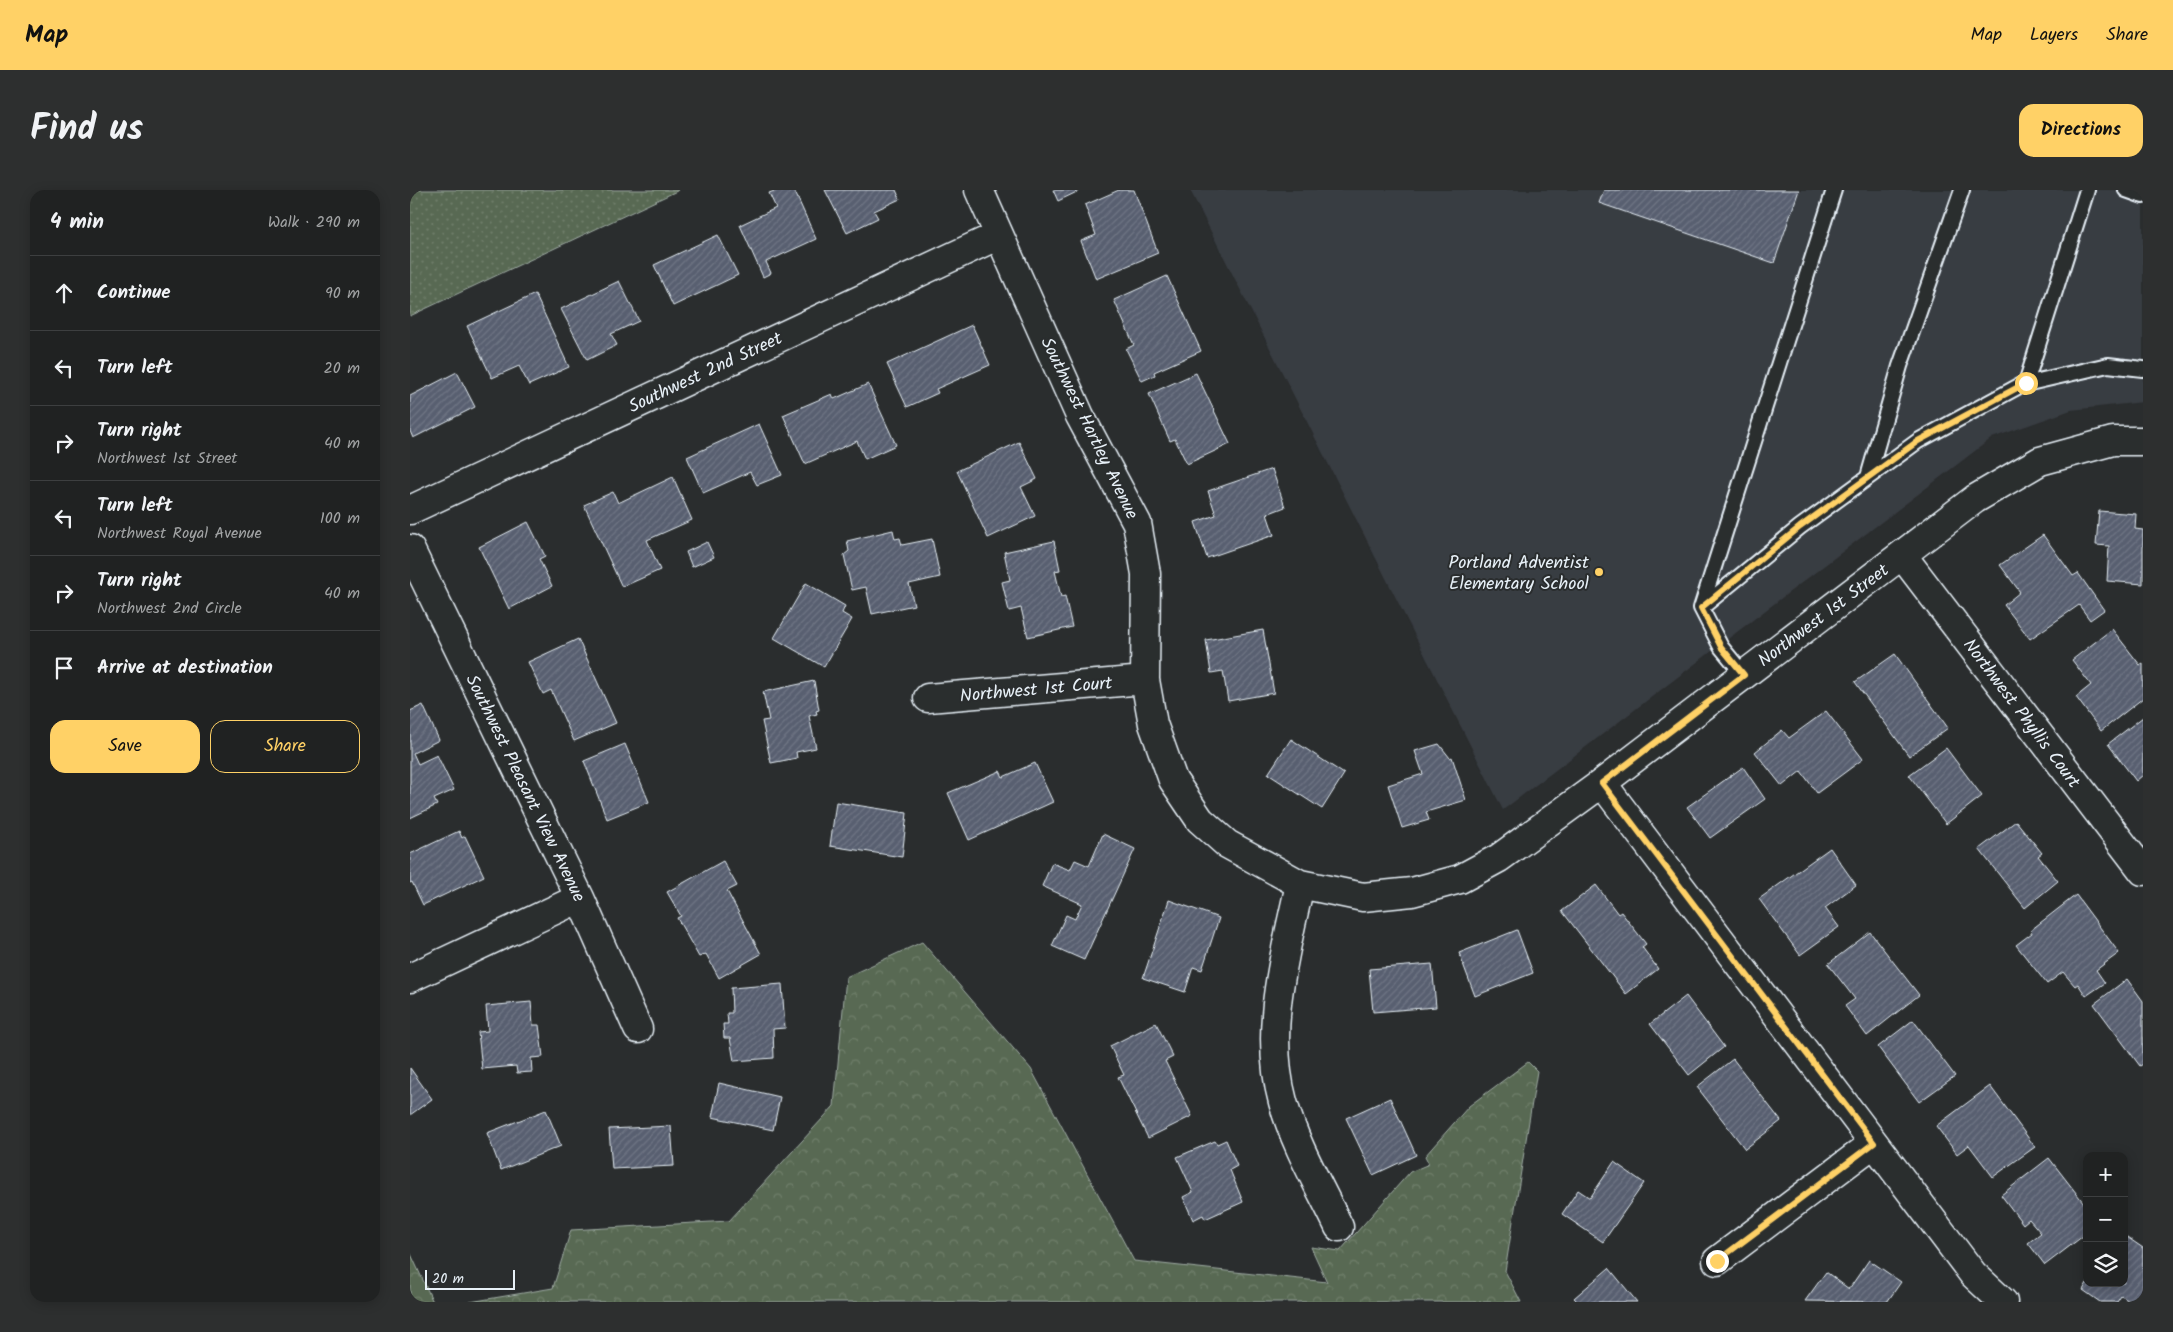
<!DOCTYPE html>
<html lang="en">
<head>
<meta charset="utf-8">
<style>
	body { margin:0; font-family:Kalam,sans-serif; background:#2d2f2f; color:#f1f3f6 }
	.controls { position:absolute; right:15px; bottom:15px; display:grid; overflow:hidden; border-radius:10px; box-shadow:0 2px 12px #0003 }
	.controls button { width:45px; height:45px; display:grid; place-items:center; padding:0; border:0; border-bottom:1px solid #3d3f40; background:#202222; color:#f1f3f6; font:25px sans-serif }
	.scale { position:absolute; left:15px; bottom:12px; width:90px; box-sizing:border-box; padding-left:5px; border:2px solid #e8f1f8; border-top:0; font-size:14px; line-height:18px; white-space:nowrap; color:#e8f1f8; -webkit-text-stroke:4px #2a2d2e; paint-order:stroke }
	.stop { position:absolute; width:15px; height:15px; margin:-11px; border:4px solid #ffd166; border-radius:50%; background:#fff }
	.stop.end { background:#ffd166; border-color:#fff; box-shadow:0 1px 5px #0008 }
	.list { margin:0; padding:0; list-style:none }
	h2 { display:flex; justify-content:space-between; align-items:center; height:65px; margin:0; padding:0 20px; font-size:21px }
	h2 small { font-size:16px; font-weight:400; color:#a2a4a5 }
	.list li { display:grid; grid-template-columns:32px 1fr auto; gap:15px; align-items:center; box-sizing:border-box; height:75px; padding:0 20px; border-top:1px solid #3d3f40 }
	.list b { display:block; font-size:19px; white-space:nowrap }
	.list p { margin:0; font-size:16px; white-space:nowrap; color:#a2a4a5 }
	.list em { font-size:16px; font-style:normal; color:#a2a4a5 }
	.actions { display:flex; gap:10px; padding:15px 20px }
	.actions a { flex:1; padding:11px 0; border:1px solid #ffd166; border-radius:15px; text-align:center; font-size:18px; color:#ffd166 }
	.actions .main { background:#ffd166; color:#111 }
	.icon { flex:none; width:28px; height:28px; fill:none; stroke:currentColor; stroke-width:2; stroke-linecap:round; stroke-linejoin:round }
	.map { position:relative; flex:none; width:1733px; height:1112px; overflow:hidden; border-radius:15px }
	header { display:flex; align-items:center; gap:30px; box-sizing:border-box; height:70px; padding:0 25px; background:#ffd166; color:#111 }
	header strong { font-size:24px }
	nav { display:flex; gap:28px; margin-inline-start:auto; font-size:18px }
	.intro { display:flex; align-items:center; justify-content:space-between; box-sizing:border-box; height:120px; padding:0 30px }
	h1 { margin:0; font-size:35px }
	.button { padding:12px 22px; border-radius:15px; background:#ffd166; color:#111; font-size:18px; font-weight:700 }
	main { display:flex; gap:30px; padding:0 30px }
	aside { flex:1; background:#202222; border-radius:15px; box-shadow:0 2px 12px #0003 }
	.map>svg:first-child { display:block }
</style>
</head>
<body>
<header>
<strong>Map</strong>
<nav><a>Map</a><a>Layers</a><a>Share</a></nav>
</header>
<div class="intro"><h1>Find us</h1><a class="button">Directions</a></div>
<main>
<aside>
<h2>4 min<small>Walk · 290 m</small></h2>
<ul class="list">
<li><svg class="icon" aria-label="ahead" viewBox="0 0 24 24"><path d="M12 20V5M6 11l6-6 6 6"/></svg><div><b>Continue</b></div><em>90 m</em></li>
<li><svg class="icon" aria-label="left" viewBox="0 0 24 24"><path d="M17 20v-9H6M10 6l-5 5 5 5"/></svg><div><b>Turn left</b></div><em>20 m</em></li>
<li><svg class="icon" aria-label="right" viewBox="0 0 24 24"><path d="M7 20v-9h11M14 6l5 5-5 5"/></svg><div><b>Turn right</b><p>Northwest 1st Street</p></div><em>40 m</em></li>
<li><svg class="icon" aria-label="left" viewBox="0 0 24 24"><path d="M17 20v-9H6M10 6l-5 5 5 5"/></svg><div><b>Turn left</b><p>Northwest Royal Avenue</p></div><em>100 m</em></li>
<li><svg class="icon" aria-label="right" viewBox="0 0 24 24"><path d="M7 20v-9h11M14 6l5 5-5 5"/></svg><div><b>Turn right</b><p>Northwest 2nd Circle</p></div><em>40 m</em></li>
<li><svg class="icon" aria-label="arrive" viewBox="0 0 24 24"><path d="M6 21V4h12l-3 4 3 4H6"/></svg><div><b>Arrive at destination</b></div></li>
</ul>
<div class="actions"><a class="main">Save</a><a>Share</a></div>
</aside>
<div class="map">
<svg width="1733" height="1112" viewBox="0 0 1733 1112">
	<defs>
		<pattern id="grass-dots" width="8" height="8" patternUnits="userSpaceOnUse" patternTransform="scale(1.25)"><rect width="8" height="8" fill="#586952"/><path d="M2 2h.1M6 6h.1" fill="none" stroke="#707f6c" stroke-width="1.8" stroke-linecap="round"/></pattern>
		<pattern id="forest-crowns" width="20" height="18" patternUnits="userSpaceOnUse" patternTransform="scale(1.25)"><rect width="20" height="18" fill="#586952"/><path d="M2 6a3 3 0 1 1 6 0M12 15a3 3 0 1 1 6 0" fill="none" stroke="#707f6c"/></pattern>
		<pattern id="building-hatch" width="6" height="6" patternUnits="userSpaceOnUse" patternTransform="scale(1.25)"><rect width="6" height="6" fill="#585f70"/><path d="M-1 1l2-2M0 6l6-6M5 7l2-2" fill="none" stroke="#707685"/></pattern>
	</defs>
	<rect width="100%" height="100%" fill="#2a2d2e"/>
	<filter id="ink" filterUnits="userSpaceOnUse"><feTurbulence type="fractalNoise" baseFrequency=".02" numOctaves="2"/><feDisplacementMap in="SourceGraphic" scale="10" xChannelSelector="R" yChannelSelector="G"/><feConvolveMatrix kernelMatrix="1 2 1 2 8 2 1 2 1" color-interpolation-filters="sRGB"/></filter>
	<g filter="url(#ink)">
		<!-- built -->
		<path fill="#383c42" d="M780,0H1733V212L1661,220L1582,248L1093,620Z"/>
		<!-- grass -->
		<path fill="url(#grass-dots)" stroke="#a0ada5" d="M0,0H269L0,126Z"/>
		<!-- forest -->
		<path fill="url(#forest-crowns)" stroke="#a0ada5" d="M512,752L621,879L724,1071L917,1092L901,1057L930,1061L1000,982L1019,974L1015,966L1059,916L1118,872L1127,881L1095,1081L1111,1112H60L143,1098L161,1040L319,1031L424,916L436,787Z
			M0,1062L23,1112H0Z"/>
		<!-- building -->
		<path fill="url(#building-hatch)" stroke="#e8f1f8" d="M367,0H384L406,49L356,72L361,83L353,87L330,35L366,18L359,3Z
			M415,0H486L490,9L464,21L468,28L437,43Z
			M643,0H671L648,11Z
			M709,0H724L748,63L686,89L671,51L686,45L675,15Z
			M1194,0H1389L1364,73L1189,13Z
			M308,45L328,85L263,116L244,75Z
			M757,86L791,161L744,182L745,185L732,191L716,159L724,155L704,110Z
			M209,91L229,131L201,144L207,155L177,170L151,119Z
			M125,104L159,177L119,195L109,176L82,188L57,136Z
			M562,135L580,175L526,199L528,203L497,217L477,174Z
			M47,182L65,217L3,248L0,241V206Z
			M786,183L820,254L777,274L765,249L760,251L739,204Z
			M458,194L486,255L455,269L447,251L395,274L373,225L422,204L424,209Z
			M349,234L372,285L347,295L340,282L293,303L277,267Z
			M609,252L627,289L611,297L625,326L578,348L547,281Z
			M862,279L875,317L857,324L864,345L797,368L785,332L806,325L798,301Z
			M263,287L282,330L237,350L250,380L212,397L174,315L203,302L208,313Z
			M1689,321L1726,324L1725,339L1733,340V394L1697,391L1699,356L1686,355Z
			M118,332L135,366L129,369L142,396L99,419L69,357Z
			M483,340L485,349L490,348L492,355L522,349L530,387L499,394L504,415L462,424L456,397L442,400L434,365L439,361L437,351Z
			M1633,345L1663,386L1668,383L1694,420L1680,430L1669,415L1620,449L1594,415L1610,402L1590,375Z
			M644,351L650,380L645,381L651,407L655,406L662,437L618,447L611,418L599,421L592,392L600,390L594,362Z
			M297,352L304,367L282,377L276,362Z
			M396,393L435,416L432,423L442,429L414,477L364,448Z
			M1702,439L1730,475L1733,473V508L1691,541L1666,507L1681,495L1662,470Z
			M853,440L864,503L818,511L813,481L801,483L796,450Z
			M168,449L206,533L164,551L141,500L133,504L118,472Z
			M1485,464L1538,538L1499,566L1445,492Z
			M404,491L409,520L406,521L407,524L399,526L406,558L386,562L387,568L361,573L352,531L359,530L353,502Z
			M13,515L29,550L3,563L8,574L27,565L44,600L24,609L27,615L0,628V521Z
			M1416,521L1453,569L1407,603L1391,581L1372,596L1345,562L1372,540L1379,548Z
			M1733,527V585L1726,591L1698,554Z
			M881,549L934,584L912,619L858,584Z
			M215,554L239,612L197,629L174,571Z
			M1029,554L1040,568L1042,567L1056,610L1016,622L1019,630L992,638L978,595L1013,584L1005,561Z
			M1536,558L1572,606L1536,634L1499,585Z
			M625,573L643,612L559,650L538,603L590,581L593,587Z
			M1333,577L1355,609L1300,648L1277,617Z
			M426,612L497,623L492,667L420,656Z
			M1606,631L1632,663L1628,666L1648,691L1615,718L1569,659Z
			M49,641L52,648L55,646L74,686L13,715L2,692L0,693V664Z
			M693,644L725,659L674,770L642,756L656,725L665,729L672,714L632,696L642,673L660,680L665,670L679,676Z
			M1420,658L1446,695L1415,718L1429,737L1390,765L1349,709Z
			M313,671L327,696L317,701L351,764L309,788L296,764L289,767L267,728L271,726L257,702Z
			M1186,695L1208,724L1211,722L1236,754L1232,757L1248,779L1216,804L1152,721Z
			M1666,705L1709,763L1686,780L1695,793L1676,806L1668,794L1665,796L1653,782L1637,794L1606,755L1622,743L1621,740Z
			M759,710L809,728L792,780L783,777L775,802L733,788Z
			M1107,740L1123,783L1065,806L1049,763Z
			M1460,742L1509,805L1457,846L1435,816L1445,809L1418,774Z
			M1022,774L1026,817L963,822L959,779Z
			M1717,789L1733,811V874L1730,876L1684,814Z
			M372,794L375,838L363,839L364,868L324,871L320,848H314L313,834H318L317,823H322L321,798Z
			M1276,806L1314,857L1279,885L1240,834Z
			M121,812L123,835H129L133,867L121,868L122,882L107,883L106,876L72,879L68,842L78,841L76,816Z
			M1503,830L1545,886L1509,912L1468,857Z
			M746,833L763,867L755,871L782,926L738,948L708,887L714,885L700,856Z
			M1323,869L1371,931L1335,959L1287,897Z
			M0,878L22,909L0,925Z
			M309,893L370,907L363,940L302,927Z
			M1580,896L1625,957L1583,987L1559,955L1547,964L1526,936Z
			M980,908L1006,965L963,985L936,928Z
			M136,920L151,956L91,980L77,943Z
			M261,936L264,976L202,979L199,939Z
			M816,950L827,976L820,980L833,1012L795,1029L793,1025L783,1030L773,1007L783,1002L767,967L805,951L807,954Z
			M1639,968L1677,1017V1043L1635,1075L1618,1053L1631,1043L1619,1029L1613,1034L1591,1005Z
			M1204,972L1234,993L1193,1052L1152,1024L1168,1000L1180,1008Z
			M1714,1045L1733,1058V1112H1721L1711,1106L1707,1112H1690L1673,1100L1677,1093H1714Z
			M1459,1070L1491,1092L1477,1112L1395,1111L1416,1082L1439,1099Z
			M1199,1078L1227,1112H1168L1164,1108Z"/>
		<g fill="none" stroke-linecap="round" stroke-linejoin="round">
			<!-- service casing -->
			<g stroke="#e8f1f8" stroke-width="18">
				<path id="service" d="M1716,0L1733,6
					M1616,193L1677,0
					M1458,287L1490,176L1552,0
					M1291,418L1390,337L1508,251L1611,195L1698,175L1733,179
					M1334,485L1311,457L1291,418L1424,0"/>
			</g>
			<!-- minor casing -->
			<g stroke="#e8f1f8" stroke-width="31">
				<path id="minor" d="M569,0L670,226L727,333L736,384L735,490L743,534L763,590L790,630L817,654L890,694L953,707L1002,702L1050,689L1089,668L1192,593L1565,309L1630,271L1703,251H1733
					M0,320L589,45
					M0,359L170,708L228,839
					M1492,365L1733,681
					M518,508L735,490
					M1192,593L1563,1084L1593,1112
					M890,694C875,764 853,840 873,912C885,955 910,997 929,1037
					M0,788L170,708
					M1307,1071L1464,953"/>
			</g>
			<!-- service -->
			<use href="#service" stroke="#2a2d2e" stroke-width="14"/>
			<!-- minor -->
			<use href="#minor" stroke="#2a2d2e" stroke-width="28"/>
		</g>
	</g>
	<g fill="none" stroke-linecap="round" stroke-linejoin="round" filter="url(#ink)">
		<!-- route -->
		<path stroke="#ffd166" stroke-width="6" d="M1307,1071L1464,953L1192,593L1334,485L1311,457L1291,418L1390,337L1508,251L1616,193"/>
	</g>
	<!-- markers -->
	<circle fill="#ffd166" stroke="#2a2d2e" stroke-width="2" cx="1189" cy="382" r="5"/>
	<g text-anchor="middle" stroke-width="4" stroke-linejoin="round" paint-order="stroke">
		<!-- street labels -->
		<g font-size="18" fill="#e8f1f8" stroke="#2a2d2e">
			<text transform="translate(295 182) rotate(-25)" y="6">Southwest 2nd Street</text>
			<text transform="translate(680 238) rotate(64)" y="6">Southwest Hartley Avenue</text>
			<text transform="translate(1413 425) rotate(-37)" y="6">Northwest 1st Street</text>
			<text transform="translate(626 499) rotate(-5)" y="6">Northwest 1st Court</text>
			<text transform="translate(1612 523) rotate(53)" y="6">Northwest Phyllis Court</text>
			<text transform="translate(116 598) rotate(64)" y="6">Southwest Pleasant View Avenue</text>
		</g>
		<!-- poi labels -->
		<g font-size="18" fill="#e8f1f8" stroke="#2a2d2e" text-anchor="end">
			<text x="1179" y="378">Portland Adventist<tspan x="1179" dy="21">Elementary School</tspan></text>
		</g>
	</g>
</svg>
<div class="controls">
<button>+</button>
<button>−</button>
<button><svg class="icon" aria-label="layers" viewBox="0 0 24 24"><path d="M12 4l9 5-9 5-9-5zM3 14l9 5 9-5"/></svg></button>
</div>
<div class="scale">20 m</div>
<div class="stop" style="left:1616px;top:193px"></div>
<div class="stop end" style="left:1307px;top:1071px"></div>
</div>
</main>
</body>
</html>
